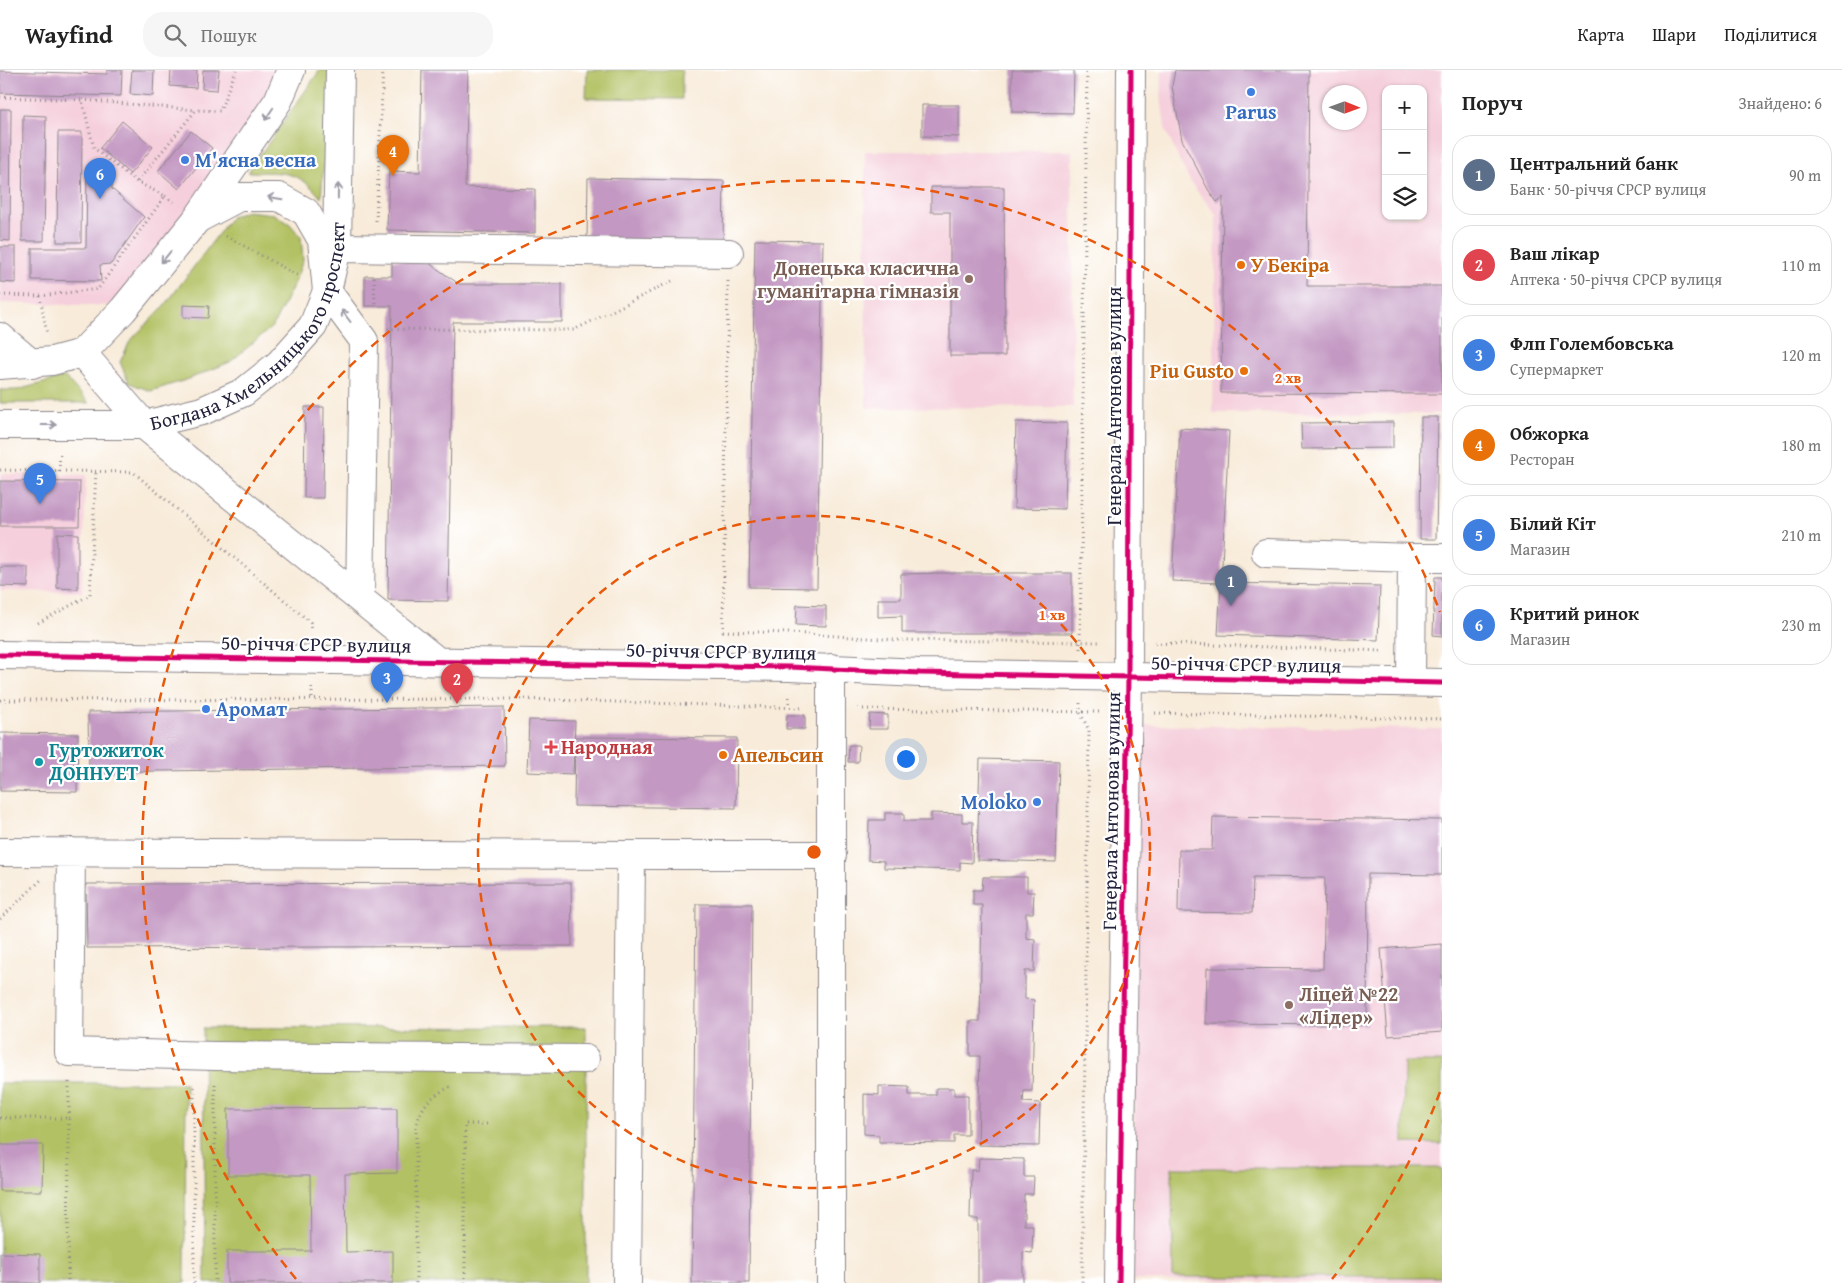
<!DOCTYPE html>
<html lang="uk">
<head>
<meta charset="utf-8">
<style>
	body { margin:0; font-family:"Gentium Book Plus",serif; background:#f6f6f6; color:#222 }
	.controls { position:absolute; right:15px; top:15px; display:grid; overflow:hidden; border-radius:10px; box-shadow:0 1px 4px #0004 }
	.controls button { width:45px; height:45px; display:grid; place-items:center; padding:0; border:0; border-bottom:1px solid #e0e0e0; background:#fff; color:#222; font:25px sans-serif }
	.compass { position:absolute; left:1322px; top:15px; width:45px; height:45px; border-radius:50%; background:#fff; box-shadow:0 1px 4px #0004; rotate:91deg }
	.you { position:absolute; left:905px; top:688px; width:18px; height:18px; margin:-12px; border:4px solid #fff; border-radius:50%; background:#1a73e8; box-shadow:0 0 0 8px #1a73e833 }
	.badge { display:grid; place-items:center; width:32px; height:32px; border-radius:50%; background:#d1495b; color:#fff; font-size:16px; font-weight:700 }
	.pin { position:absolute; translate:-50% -41px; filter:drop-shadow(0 1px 2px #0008) }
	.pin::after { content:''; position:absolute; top:26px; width:18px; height:15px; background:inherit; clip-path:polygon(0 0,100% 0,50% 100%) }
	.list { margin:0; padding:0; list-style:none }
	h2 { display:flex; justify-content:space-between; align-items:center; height:65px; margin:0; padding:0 20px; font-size:21px }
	h2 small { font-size:16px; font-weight:400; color:#767676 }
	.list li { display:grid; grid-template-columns:32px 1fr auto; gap:15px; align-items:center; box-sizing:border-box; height:80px; margin:0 10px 10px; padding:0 10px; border:1px solid #e0e0e0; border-radius:20px }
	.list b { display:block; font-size:19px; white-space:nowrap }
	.list p { margin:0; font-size:16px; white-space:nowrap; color:#767676 }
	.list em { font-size:16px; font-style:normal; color:#767676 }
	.icon { flex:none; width:28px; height:28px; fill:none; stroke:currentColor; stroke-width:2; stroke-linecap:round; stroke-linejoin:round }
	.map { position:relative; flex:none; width:1442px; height:1213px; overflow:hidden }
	header { display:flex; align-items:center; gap:30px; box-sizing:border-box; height:70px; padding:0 25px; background:#fff; border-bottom:1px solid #e0e0e0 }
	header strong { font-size:24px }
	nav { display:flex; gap:28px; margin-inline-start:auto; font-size:18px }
	.search { width:350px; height:45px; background:#f6f6f6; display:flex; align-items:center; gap:12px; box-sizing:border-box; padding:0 18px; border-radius:20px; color:#767676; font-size:19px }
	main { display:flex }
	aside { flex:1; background:#fff }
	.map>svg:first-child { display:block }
</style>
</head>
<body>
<header>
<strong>Wayfind</strong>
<div class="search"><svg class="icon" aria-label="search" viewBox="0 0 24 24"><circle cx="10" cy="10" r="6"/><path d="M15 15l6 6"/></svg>Пошук</div>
<nav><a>Карта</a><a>Шари</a><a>Поділитися</a></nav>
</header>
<main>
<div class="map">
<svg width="1442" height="1213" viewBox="0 0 1442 1213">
	<rect width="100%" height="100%" fill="#fff"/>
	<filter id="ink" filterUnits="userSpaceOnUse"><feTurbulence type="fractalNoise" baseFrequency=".02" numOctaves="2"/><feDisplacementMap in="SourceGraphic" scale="10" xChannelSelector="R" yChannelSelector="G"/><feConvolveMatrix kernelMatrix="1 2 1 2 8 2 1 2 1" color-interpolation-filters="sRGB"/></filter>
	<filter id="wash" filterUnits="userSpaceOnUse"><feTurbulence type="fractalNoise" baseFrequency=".0096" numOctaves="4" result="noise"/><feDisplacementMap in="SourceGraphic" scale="20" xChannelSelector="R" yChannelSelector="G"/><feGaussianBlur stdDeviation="1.12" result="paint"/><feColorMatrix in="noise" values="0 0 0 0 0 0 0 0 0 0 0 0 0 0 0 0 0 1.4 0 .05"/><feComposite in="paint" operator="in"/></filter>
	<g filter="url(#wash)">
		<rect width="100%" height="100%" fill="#f8ebd9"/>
		<!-- built -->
		<path fill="#f5cfdb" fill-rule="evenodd" d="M0,0H285L120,236L0,233Z
			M1162,0H1442V344L1213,343L1216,144L1193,116L1180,92L1165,58L1161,27ZM1386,19H1423V146H1386ZM1330,22H1360V52H1330Z
			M865,81H1072L1073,337L866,338Z
			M0,404L86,405L82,522L0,521Z
			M1138,655L1442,659V1213L1133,1210Z"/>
		<!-- green -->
		<path fill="#b2c163" stroke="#6a724f" d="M320,0H332L321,128C298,99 283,103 248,102Z
			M587,0H682V29L586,28Z
			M247,141L274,144L290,154L301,167L303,190L294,214L273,256L230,292L189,309L151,321L129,313L120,292L130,271L166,234L231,147Z
			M65,307L89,333H0V320H17Z
			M586,957V1213H205L203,958Z
			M1404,992H1442V1074L1403,1073Z
			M0,1013H186L185,1213H0Z
			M1172,1098H1442V1207H1173Z"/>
		<g id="blocks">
			<!-- building -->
			<path fill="#c398c2" d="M107,0H122L121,26L0,23V1L107,4Z
				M132,0H154L153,26L130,24Z
				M171,0H197L196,18L170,16Z
				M203,0H219L217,20L202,19Z
				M422,0H468L465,117L535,119V163L387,160L389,101L420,102Z
				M1012,0H1074L1073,43L1012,42Z
				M1175,0H1309L1307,216H1442V324L1221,323L1223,127L1217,132L1209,121L1182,70L1172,16Z
				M922,35H959V67L922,66Z
				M0,39H11L10,171L0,170Z
				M23,45L46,46L44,171H22Z
				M122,51L153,77L130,104L100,78Z
				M191,61L212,78L179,119L158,101Z
				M58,62H82L81,172H57Z
				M87,96L112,97V119L144,147L111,194L100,195L101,211L32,210V178H86Z
				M588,108L724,111L723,173L587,170Z
				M931,117H1004L1005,286H950V142H931Z
				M755,170L823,171L817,518L749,517Z
				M0,177H16V213L0,212Z
				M392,190L426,191L459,214H562V252H453L448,531L388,530L392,236H365V206H392Z
				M183,235L209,236L208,248L183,247Z
				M305,337H324L323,428H304Z
				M1421,347H1438L1436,469H1420Z
				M1016,352L1067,353L1065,439L1014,438Z
				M1393,352V378L1302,379L1301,353Z
				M1180,358L1229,361L1221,513L1172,511Z
				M0,411L80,412L79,456H0Z
				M57,463L78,464V519L57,518Z
				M0,497H28V517L0,516Z
				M944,503H1072V563H902V546L878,547V529H901V504Z
				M1435,507H1442V566L1433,565Z
				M1221,513L1380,516L1378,570L1218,565Z
				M797,535L826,536V556L796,555Z
				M504,637L505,696L89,702L88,642Z
				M870,644L888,645V659H869Z
				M787,645H805V659H786Z
				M529,650L575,651L573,704L527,702Z
				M0,663L78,664L77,722L0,721Z
				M575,667L737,668L736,738L574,736Z
				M849,675H859L858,692H848Z
				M980,689L1059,691L1056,792L977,790Z
				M885,743H904V751H931V743L962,744V752H973L972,793L960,792V800L884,798V791L868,790L869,750H885Z
				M1213,747L1442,750V805L1368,804L1367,955L1206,954L1207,898L1323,899L1325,808L1253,807L1252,843L1178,842L1179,780H1212Z
				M983,807H1027V822H1034L1033,843H1026V868L1035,869L1034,901H1025V929L1034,930L1032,1021H1024L1023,1032L1040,1033L1039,1076L978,1075L980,986H970V951H980L982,835H973V820H982Z
				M571,813L572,876L87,878L86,814Z
				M696,834H752L749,1213H692Z
				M1442,874V962L1388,966L1381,879Z
				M879,1016L909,1017V1025H936V1018H954V1025H968V1065H954V1073L879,1072V1065L864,1064V1024L879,1025Z
				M397,1038V1103L345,1104L346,1182L393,1181V1213H227V1181H311L310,1105H228V1039Z
				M0,1075H43L42,1121H0Z
				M979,1088L1024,1089V1107H1034L1033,1124H1024V1155H1033L1032,1183L1023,1182V1213H978V1149H970L971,1100H978Z
				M0,1183L40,1184V1213H0Z"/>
		</g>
	</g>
	<g filter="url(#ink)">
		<use href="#blocks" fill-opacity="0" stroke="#8d868a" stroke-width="1"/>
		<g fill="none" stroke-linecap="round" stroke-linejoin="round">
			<!-- minor casing -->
			<g stroke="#8d868a" stroke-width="30">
				<path id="minor" d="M197,149L239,127H279L306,142L322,170L327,221L364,271L360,529
					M337,178L729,183
					M0,267L32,294
					M82,283L144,355L437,591
					M1266,483L1412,488L1411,612
					M1412,488H1442
					M0,585L790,597L920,603L1442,613
					M0,782L631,785
					M71,782L69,982L215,986L585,989
					M627,1213L631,785H832
					M831,1213V598
					M1119,1213L1128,607L1131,0"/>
			</g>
			<!-- major casing -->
			<g stroke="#8d868a" stroke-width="30">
				<g id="major">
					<path d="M0,295L52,291L82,283L123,240L197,149L278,31L291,0"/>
					<path id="s1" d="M0,355H144L202,341L244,322L279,294L313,256L327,221L337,178L340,0"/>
				</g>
			</g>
			<!-- path -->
			<path stroke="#8d868a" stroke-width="3" stroke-dasharray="1 4" stroke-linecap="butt" d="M0,27L82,30L94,78L137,112
				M82,30L196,40
				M165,126L175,133
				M376,151L383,0
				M226,166L297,205
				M374,207L375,235
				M728,211L723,561L790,563L898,570L1102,572
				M0,225L40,226L47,264
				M40,226L98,219L165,126L137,112L196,40L220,41L236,0
				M388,258L389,259L574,260L672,211
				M0,400L133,402L310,552L311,561
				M59,401L60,382
				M38,553L90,525L96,401
				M1155,573L1384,581
				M1080,579L1087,0
				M312,617V630
				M0,630L522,629L804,638
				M1080,633V642L1089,660L1082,1213
				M789,638V623
				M858,639L1099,642
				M1155,643L1442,649
				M0,849L41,810
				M215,1014V1213
				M0,1048H69L68,1213
				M69,1048V1010
				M194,1213V1013
				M416,1213V1057C422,1035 429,1027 450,1017
				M465,1213V1054H490"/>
			<!-- minor -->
			<use href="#minor" stroke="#fff" stroke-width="28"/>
			<!-- major -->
			<use href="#major" stroke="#fff" stroke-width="28"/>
			<!-- cycleway casing -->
			<g stroke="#fff" stroke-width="8">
				<path id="cycleway" d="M0,585L790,597L920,603L1442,613
					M1119,1213L1128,607L1131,0"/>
			</g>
			<!-- cycleway -->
			<use href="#cycleway" stroke="#d6006c" stroke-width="5"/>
		</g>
		<!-- one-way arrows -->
		<defs><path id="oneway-shaft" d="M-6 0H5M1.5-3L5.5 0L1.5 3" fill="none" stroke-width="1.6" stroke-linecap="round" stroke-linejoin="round" transform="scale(1.25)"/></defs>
		<g stroke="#9c9ca7">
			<use href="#oneway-shaft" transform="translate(269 44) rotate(124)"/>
			<use href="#oneway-shaft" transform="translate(338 121) rotate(-89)"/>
			<use href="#oneway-shaft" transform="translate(275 128) rotate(-171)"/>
			<use href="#oneway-shaft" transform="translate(166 187) rotate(129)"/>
			<use href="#oneway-shaft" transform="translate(346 246) rotate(-127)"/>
			<use href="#oneway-shaft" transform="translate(49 355)"/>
		</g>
	</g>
	<!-- distance rings -->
	<g fill="none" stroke="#e8590c" stroke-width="2.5" stroke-dasharray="9 6">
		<circle cx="814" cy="782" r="336"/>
		<path d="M1440 1022A671 671 0 0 1 1332 1209M296 1209A671 671 0 1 1 1440 542"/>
	</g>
	<!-- markers -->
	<g fill="#3f7fe0" stroke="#fff" stroke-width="2">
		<circle cx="1251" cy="22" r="5"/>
		<circle cx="185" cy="90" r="5"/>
		<circle cx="206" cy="639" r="5"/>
		<circle cx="1037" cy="732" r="5"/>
	</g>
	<g fill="#e8710a" stroke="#fff" stroke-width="2">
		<circle cx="1241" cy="195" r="5"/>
		<circle cx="1244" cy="301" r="5"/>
		<circle cx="723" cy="685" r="5"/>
	</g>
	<g fill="#8d6e63" stroke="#fff" stroke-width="2">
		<circle cx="969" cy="209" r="5"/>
		<circle cx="1289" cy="935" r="5"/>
	</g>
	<path fill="#e0444e" stroke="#fff" stroke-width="2" d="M548.5 669.5h5v5h5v5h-5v5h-5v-5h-5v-5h5z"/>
	<circle fill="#0f9aa8" stroke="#fff" stroke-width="2" cx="39" cy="692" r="5"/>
	<g text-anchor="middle" stroke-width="4.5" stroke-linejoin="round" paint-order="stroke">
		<!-- shop labels -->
		<g font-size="20" font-weight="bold" fill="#366cbe" stroke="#fff" text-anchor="start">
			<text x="1251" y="49" text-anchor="middle">Parus</text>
			<text x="195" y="97">М'ясна весна</text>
			<text x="216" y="646">Аромат</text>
			<text x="1027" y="739" text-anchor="end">Moloko</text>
		</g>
		<!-- food labels -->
		<g font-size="20" font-weight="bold" fill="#c56008" stroke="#fff" text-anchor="start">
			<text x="1251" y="202">У Бекіра</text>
			<text x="1234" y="308" text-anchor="end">Piu Gusto</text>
			<text x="733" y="692">Апельсин</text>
		</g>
		<!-- education labels -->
		<g font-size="20" font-weight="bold" fill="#785e54" stroke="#fff" text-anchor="end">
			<text x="959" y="205">Донецька класична<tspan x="959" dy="23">гуманітарна гімназія</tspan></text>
			<text x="1299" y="931" text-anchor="start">Ліцей №22<tspan x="1299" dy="23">«Лідер»</tspan></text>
		</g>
		<!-- street labels -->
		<g font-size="20" fill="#22223b" stroke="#fff">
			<text dy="7" stroke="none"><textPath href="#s1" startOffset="302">Богдана Хмельницького проспект</textPath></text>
			<text transform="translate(1114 336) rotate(-90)" y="7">Генерала Антонова вулиця</text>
			<text transform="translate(316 574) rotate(1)" y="7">50-річчя СРСР вулиця</text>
			<text transform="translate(721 581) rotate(1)" y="7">50-річчя СРСР вулиця</text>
			<text transform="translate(1246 594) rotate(1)" y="7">50-річчя СРСР вулиця</text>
			<text transform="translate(1111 741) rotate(-89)" y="7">Генерала Антонова вулиця</text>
		</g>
		<!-- health labels -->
		<g font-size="20" font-weight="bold" fill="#be3a42" stroke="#fff" text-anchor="start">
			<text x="561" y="684">Народная</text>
		</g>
		<!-- culture labels -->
		<g font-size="20" font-weight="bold" fill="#0d838f" stroke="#fff" text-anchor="start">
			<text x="49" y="687">Гуртожиток<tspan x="49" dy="23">ДОННУЕТ</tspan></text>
		</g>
	</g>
	<circle cx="814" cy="782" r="8" fill="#e8590c" stroke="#fff" stroke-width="2.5"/>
	<g font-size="15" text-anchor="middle" font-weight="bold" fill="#e8590c" stroke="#fff" stroke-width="4.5" stroke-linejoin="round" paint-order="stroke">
		<text x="1288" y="313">2 хв</text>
		<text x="1052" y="550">1 хв</text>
	</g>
</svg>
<div class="controls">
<button>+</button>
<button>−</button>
<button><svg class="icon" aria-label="layers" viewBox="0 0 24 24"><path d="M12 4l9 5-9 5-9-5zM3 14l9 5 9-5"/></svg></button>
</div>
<svg class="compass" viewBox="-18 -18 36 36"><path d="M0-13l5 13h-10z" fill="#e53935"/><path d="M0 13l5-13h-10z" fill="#767676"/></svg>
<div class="you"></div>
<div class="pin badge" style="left:1231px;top:536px;background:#5c6f8a">1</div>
<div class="pin badge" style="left:457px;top:634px;background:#e0444e">2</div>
<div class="pin badge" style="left:387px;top:633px;background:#3f7fe0">3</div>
<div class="pin badge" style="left:393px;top:106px;background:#e8710a">4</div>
<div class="pin badge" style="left:40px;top:434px;background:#3f7fe0">5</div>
<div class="pin badge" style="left:100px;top:129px;background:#3f7fe0">6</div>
</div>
<aside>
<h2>Поруч<small>Знайдено: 6</small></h2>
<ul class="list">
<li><span class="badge" style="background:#5c6f8a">1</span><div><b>Центральний банк</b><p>Банк · 50-річчя СРСР вулиця</p></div><em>90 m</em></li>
<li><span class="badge" style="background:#e0444e">2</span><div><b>Ваш лікар</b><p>Аптека · 50-річчя СРСР вулиця</p></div><em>110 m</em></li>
<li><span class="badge" style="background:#3f7fe0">3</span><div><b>Флп Голембовська</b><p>Супермаркет</p></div><em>120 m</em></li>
<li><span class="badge" style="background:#e8710a">4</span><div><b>Обжорка</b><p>Ресторан</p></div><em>180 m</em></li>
<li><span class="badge" style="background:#3f7fe0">5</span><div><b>Білий Кіт</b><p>Магазин</p></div><em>210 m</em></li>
<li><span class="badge" style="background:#3f7fe0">6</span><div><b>Критий ринок</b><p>Магазин</p></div><em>230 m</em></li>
</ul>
</aside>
</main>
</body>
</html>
